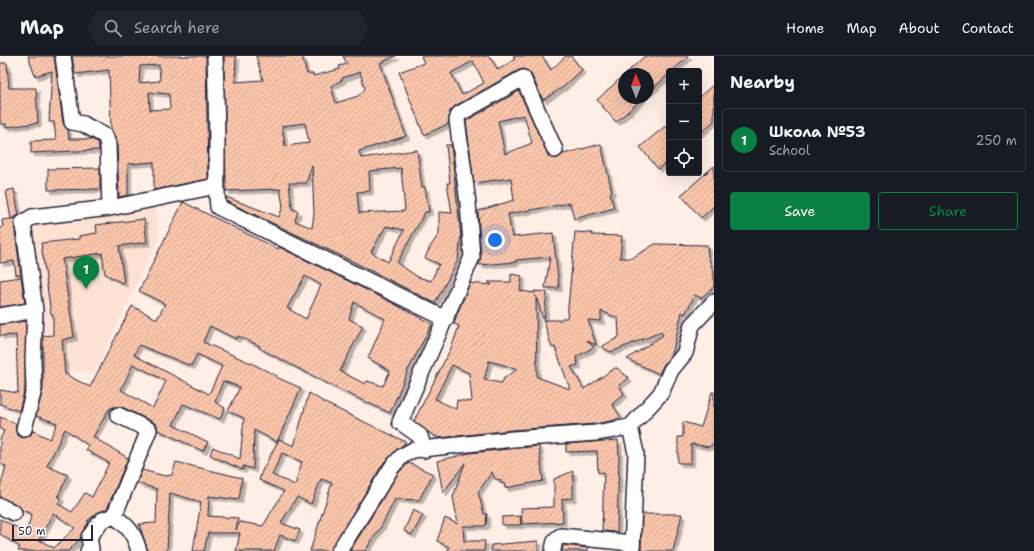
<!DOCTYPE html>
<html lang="en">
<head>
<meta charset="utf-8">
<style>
	body { margin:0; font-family:"Shantell Sans",sans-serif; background:#20242c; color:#f1f3f6 }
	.controls { position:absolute; right:12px; top:12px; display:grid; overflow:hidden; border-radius:4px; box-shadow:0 4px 16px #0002 }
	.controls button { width:36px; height:36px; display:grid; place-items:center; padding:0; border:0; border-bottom:1px solid #363941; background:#171b24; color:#f1f3f6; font:20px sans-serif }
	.compass { position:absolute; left:618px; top:12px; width:36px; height:36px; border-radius:50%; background:#171b24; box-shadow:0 4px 16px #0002; rotate:359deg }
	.scale { position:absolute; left:12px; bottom:10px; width:81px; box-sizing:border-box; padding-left:4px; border:2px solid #22223b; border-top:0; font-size:11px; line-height:14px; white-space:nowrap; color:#22223b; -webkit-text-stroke:3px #fff; paint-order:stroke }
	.you { position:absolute; left:495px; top:184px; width:14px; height:14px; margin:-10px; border:3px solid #fff; border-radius:50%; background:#1a73e8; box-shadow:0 0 0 6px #1a73e833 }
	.badge { display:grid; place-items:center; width:26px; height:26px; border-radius:50%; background:#0b8043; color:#fff; font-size:13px; font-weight:700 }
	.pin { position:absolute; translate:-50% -33px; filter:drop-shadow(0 1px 2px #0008) }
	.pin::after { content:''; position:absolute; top:21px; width:14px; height:12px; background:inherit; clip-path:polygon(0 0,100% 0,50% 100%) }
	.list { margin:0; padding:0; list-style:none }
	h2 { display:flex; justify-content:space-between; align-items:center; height:52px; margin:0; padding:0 16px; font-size:17px }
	h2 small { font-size:13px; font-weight:400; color:#9ea1a6 }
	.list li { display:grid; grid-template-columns:26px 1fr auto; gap:12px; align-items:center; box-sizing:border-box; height:64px; margin:0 8px 8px; padding:0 8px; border:1px solid #363941; border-radius:4px }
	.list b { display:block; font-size:15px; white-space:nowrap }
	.list p { margin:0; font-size:13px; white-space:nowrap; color:#9ea1a6 }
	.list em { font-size:13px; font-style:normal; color:#9ea1a6 }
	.actions { display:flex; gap:8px; padding:12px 16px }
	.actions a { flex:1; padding:9px 0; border:1px solid #0b8043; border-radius:4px; text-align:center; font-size:14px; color:#0b8043 }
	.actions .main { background:#0b8043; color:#fff }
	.icon { flex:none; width:22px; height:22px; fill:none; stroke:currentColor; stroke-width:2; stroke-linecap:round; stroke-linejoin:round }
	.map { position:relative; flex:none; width:714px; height:495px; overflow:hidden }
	header { display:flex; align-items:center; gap:24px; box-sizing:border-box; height:56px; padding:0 20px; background:#171b24; border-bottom:1px solid #363941 }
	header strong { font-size:19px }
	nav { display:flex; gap:22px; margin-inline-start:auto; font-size:14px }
	.search { width:280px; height:36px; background:#20242c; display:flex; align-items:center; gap:10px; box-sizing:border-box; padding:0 14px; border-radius:22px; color:#9ea1a6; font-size:15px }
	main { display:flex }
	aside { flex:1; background:#171b24 }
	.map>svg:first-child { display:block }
</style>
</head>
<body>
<header>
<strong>Map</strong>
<div class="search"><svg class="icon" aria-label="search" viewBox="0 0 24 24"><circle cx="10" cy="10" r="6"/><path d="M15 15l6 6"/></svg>Search here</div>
<nav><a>Home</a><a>Map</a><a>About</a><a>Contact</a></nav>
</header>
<main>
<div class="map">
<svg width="714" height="495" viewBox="0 0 714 495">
	<defs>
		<pattern id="building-hatch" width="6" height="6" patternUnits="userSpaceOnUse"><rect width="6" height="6" fill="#fac5ab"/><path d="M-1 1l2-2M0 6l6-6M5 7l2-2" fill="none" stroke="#d6a994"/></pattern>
		<filter id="shadow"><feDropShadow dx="3.5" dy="3.5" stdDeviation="0" flood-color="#0004"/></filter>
	</defs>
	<rect width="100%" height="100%" fill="#feeee6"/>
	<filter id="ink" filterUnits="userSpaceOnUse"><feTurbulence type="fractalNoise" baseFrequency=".025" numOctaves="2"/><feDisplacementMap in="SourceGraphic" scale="8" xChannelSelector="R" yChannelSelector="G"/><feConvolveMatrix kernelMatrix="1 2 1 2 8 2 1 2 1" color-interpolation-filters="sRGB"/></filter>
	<g filter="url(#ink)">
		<!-- built -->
		<path fill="#fde2d4" d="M156,146L159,181L94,318L38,307L29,166Z"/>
		<!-- building -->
		<path fill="url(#building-hatch)" stroke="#22223b" fill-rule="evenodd" filter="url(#shadow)" d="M28,0H54L63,67L68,74L69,83H91L98,86L99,94L31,97V85L56,84L54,66H49L52,15L35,20Z
			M72,0H206L208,123L154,134V106L128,108V139L119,141L117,88L111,73L109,14L75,18ZM159,9L160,25L139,27L140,10ZM149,36L169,38L170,53L150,54Z
			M224,0H236L235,26L263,24L256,0H302L307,18H313V20L340,13L339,10L347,8L343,0H396L380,7L406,80L359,95L361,102L417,94L422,131H425L429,156H425L397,207L418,221L431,225L439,208L425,202L430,191L439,178V156L452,157L447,127H450L446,89H451L461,181L458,204L435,247L352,205L226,145V141L279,161L283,150L280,133L226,135ZM360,16L365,33L358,40L336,47L331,30L342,24V22ZM305,67L309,87L285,90L282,70ZM312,109L314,158L312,172L295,165L298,155L292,153L289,127H306ZM401,112L405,155L359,157L357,136L370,135L369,115ZM386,170L404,174L388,206L371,196Z
			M421,0H489L498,14L515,3L513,0H542L551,14L566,0H571L582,14L563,31L543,44L531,18L524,13L519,14L455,50L450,55L448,68L424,79L399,16L424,7ZM473,5L484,27L462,39L451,17Z
			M645,0H689L672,15H669V18L648,37V18H625Z
			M0,7H7L9,32H36L38,67L6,71V68H0Z
			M624,19V42H643L616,66L597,44Z
			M714,28V65L699,78V41Z
			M519,35L549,101L558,102L563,98L601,88L612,136L610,137L614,152L574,163L570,147L508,158L512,181L553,177L559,232H545L550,201L516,204V206L479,209L481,200L478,155L514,144L511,122L474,127L466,65ZM524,59L532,87L505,98L498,65Z
			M669,67V104L658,113L640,91Z
			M714,110V150L701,162L681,139Z
			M100,112V133L48,134V113Z
			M14,133L19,159L11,163H15L14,168L21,219H16L14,205L0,207V172L3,171L2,164L11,163L6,135Z
			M183,146L278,193L279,191L383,242L432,268L408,314L390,357L340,334L259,292L260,290L238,280L236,283L210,270L203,286L253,308L277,320L276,321L301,332L277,386L254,374L253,413L243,410V414L210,399L213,391L240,403L244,362L228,355L240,331L223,325L215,346L225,352L220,363L183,348L173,369L208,386L203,395L160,375H158L157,369L153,366L122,351H113L109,353L93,381L128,402L107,453L99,456L87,465L89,466L82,476L80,483L68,495H18L20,491L0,478V463L26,476L32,458L22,454L18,449L0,441V431L6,410L0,408V383L4,375L0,373V361L16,368V376L22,382L30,380L33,375L50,383L57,367L36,360L43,333V280L53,279V258H51L41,187L79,183V180L97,177L96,169L144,163L147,186L119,190L124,228L105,218L102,197L62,203L74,281L62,284L65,318L90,331L132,250L157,263L165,248L139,235ZM305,220L321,229L306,263L287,252ZM354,246L385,263L368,302L390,315L383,330L367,325L365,328L340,315L363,270L349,263ZM139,289L191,310L197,298L222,310L209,338L134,299ZM133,308L166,325L153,352L121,334ZM65,373L89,390L86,394L109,407L92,441L85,437L72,456L58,448L61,442L58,440L68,419L47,410ZM53,457L75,472L54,492L39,484Z
			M575,176L592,177V179L622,180L620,202H632L655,188L707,189L708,200L714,217V231L701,242L695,239L685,258L682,256L672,298L664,308L659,318L627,303L663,279L661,276L611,296L601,291L619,281L618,262L601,255V265L588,264L596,289L587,285L594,291L576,301L578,309L571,311L584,333L615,312H617L629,322L619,329L624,338L612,348L621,361L615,364L595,368L512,374L439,382L428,376L414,365L452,290L459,270L454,268L457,258L470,227L492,229L488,226H511V218L522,220L520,235L535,237L534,235L547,236L544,264H561L562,262H567ZM536,240L552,292L555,291L570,333L537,321ZM489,305L518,313L504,322L502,327L484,324ZM452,309L469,317L472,344L471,346L457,344L456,353L435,343Z
			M21,221L25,247L0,251V224Z
			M26,265L25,332L19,355L0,348V334L18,337L16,279L0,280V269Z
			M712,336H714V387L709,391L691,388V407H678V381H683V366L701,371Z
			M309,337L327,348L406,386L384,406L330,495H310L332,427L321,423L311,448L297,441L281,467L300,474L295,485L280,479L274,495H236L240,477H208L204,495H193L201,446L170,437L167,495H148L139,468L156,467L157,433L137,427L142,414L165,420L172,419L176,406L242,422L239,444L209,440L208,460L238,462L236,474L240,466L263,470L284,435L259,424L262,415L279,383L294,390ZM282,397L302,406L295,429L272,419Z
			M618,384L619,400L617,476L602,475L604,416L598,417L597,395L566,396V388Z
			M539,390L543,425L505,432L504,427L501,428V424L495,423L492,416L478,436L484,458H487L486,468L484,470H463L464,485H485L484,495H448L449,491L437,485L445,462L458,468L453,441L465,407L443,437L437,405L470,397Z
			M409,407L433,418L419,444L395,443L382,469L365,495H350L399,416Z
			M573,415V442L562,443L563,466L522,468L521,452L554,451V423Z
			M413,454L423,459L412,479L404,475Z
			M642,458H682L673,495H641Z
			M520,460L521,469H502V461Z
			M538,485V495H491V489Z
			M563,489L588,492V495H562Z"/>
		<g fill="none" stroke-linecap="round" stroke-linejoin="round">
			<!-- minor casing -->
			<g stroke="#22223b" stroke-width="18">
				<path id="minor" d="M63,0L72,66L83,68L105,80L108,88L110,152
					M215,0C216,33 217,66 217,99C217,116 216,133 218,151L446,263
					M0,260L35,254L23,167L32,161L110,152L216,130
					M118,359L149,374L114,460C129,471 134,477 139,495
					M630,371L636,397L632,495
					M24,373L34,333L33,303L35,254
					M424,394L420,380L400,366L472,201L468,147L457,64L459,58L523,22L555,94
					M0,450L14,457
					M88,495L91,493L89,481L102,464L114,460
					M339,495L392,411L402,400L413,394L513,383L596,377L630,371L661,337L671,314L685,297L692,269L714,246
					M553,495C554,488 554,483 561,480L632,487"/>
			</g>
			<!-- minor -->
			<use href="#minor" stroke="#fff" stroke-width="15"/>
		</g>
	</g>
</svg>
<div class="controls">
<button>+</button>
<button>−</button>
<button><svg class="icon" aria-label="locate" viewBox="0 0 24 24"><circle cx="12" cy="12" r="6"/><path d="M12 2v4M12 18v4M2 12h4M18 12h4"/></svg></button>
</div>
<svg class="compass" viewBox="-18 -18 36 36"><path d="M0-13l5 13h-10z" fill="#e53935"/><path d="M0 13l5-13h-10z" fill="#9ea1a6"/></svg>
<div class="scale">50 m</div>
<div class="you"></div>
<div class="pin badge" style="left:86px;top:233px">1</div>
</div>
<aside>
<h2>Nearby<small></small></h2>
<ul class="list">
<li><span class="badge">1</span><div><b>Школа №53</b><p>School</p></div><em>250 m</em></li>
</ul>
<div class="actions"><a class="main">Save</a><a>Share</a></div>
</aside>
</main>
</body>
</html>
